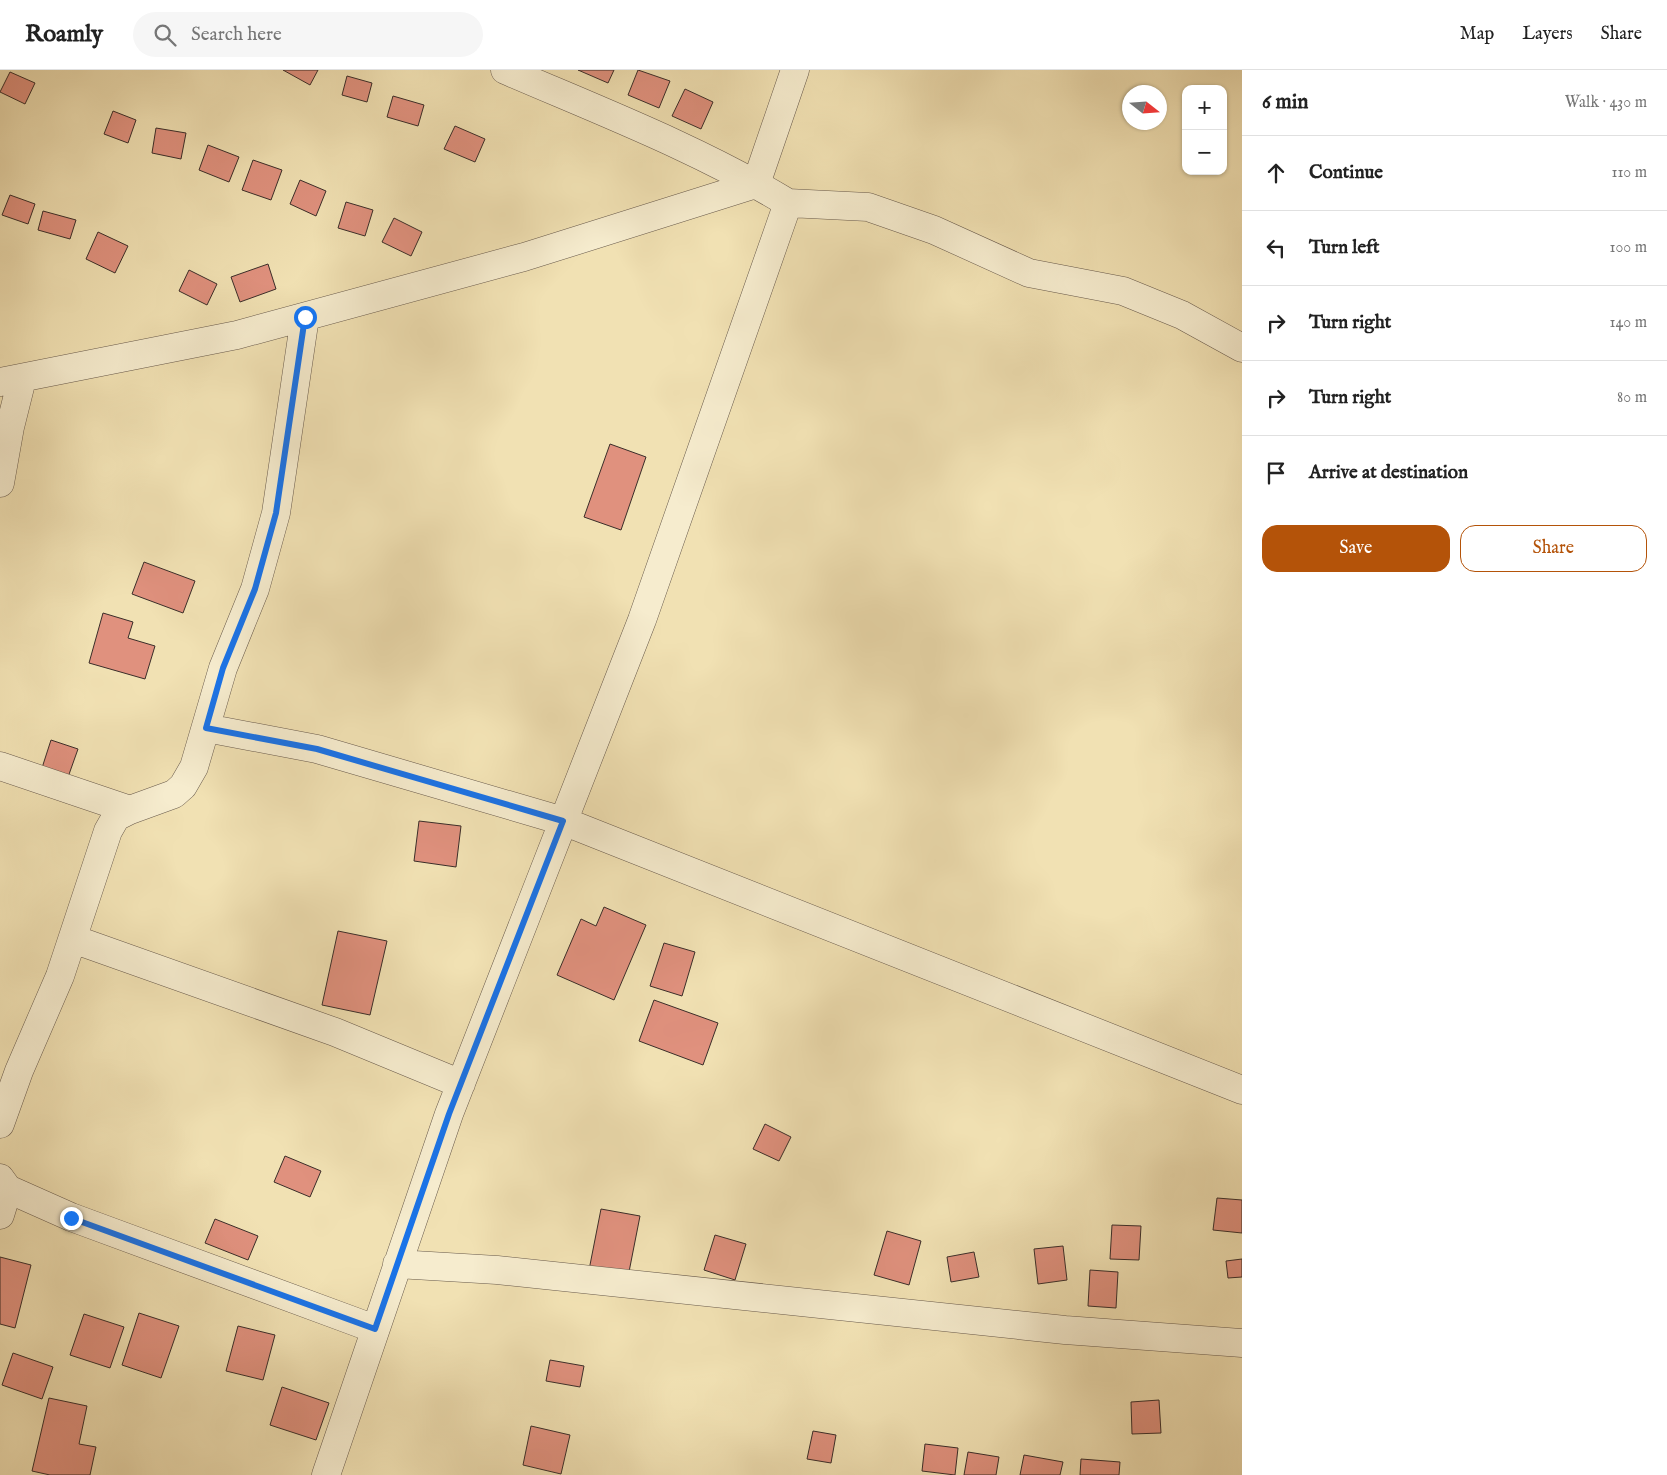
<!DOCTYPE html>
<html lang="en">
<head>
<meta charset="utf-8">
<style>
	body { margin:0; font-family:"IM FELL English",serif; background:#f6f6f6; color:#222 }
	.controls { position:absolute; right:15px; top:15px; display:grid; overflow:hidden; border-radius:10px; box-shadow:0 1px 4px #0004 }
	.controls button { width:45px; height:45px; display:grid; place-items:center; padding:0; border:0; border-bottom:1px solid #e0e0e0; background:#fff; color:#222; font:25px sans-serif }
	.compass { position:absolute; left:1122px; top:15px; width:45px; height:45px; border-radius:50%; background:#fff; box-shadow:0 1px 4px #0004; rotate:107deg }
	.stop { position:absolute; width:15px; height:15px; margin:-11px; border:4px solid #1a73e8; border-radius:50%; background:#fff }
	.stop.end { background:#1a73e8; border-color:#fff; box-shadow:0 1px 5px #0008 }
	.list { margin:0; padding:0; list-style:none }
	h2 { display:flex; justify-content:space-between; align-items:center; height:65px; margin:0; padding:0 20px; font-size:21px }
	h2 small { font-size:16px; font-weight:400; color:#767676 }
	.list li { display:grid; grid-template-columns:32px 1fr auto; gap:15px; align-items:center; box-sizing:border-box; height:75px; padding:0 20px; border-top:1px solid #e0e0e0 }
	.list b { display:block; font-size:19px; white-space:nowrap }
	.list em { font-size:16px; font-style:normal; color:#767676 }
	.actions { display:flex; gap:10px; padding:15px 20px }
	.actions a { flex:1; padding:11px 0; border:1px solid #b45309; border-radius:15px; text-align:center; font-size:18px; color:#b45309 }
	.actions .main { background:#b45309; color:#fff }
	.icon { flex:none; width:28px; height:28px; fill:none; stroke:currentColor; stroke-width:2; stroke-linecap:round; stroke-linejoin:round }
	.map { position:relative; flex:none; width:1242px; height:1405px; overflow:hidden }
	header { display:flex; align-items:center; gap:30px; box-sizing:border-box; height:70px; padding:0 25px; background:#fff; border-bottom:1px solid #e0e0e0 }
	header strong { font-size:24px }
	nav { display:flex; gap:28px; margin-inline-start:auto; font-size:18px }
	.search { width:350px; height:45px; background:#f6f6f6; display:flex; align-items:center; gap:12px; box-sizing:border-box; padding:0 18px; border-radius:28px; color:#767676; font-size:19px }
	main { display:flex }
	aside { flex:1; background:#fff }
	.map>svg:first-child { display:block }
</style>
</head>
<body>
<header>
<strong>Roamly</strong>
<div class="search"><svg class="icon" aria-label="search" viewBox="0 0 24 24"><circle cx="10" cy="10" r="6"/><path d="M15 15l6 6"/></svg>Search here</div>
<nav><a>Map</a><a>Layers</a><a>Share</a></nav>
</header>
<main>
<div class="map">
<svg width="1242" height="1405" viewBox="0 0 1242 1405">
	<rect width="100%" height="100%" fill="#f1e1b3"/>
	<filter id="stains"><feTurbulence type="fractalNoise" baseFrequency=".004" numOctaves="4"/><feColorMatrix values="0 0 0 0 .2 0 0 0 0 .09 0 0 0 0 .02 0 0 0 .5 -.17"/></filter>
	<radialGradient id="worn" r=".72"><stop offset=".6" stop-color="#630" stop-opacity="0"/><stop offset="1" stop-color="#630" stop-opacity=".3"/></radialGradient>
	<!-- building -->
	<path fill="#e0917e" stroke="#3a2d29" d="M283,0H318L310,15Z
		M578,0H614L608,13Z
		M638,0L670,11L659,38L628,25Z
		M10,2L35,13L25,34L0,22Z
		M347,6L372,13L367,32L342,25Z
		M685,19L713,32L701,59L672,46Z
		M393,26L424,35L418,56L387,47Z
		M113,41L136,50L128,73L104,64Z
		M455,56L485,69L475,92L444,79Z
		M156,58L186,63L181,89L152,83Z
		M208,75L239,87L229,112L199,100Z
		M253,90L282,100L271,130L242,120Z
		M300,110L326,121L316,146L290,134Z
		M10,125L35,134L28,154L2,145Z
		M346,132L373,140L365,166L338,158Z
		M43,141L76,150L70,169L38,160Z
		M394,148L422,162L411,186L382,172Z
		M98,162L128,176L115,203L86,189Z
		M268,194L276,219L240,232L231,207Z
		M189,200L217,214L207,235L179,221Z
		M610,374L646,387L621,460L584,447Z
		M144,492L195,511L183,543L132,524Z
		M103,543L133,552L128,568L155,576L145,609L89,593Z
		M51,670L78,679L67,710L41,701Z
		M419,751L461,756L456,797L414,791Z
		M604,837L646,855L614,930L557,905L581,849L596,856Z
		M338,861L387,871L370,945L322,935Z
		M664,873L695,882L682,926L650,916Z
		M654,930L718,953L703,995L639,971Z
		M765,1054L791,1067L779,1091L753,1079Z
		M285,1086L321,1101L310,1127L274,1112Z
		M1217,1128L1242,1130V1163L1213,1160Z
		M601,1139L640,1146L628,1207L589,1200Z
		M215,1149L258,1166L248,1190L205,1173Z
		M1112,1155L1141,1156L1139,1190L1110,1189Z
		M887,1161L921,1171L909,1215L874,1205Z
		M715,1165L746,1174L735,1210L704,1200Z
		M1063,1176L1067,1210L1038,1214L1034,1179Z
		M974,1182L979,1207L951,1212L947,1187Z
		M0,1187L31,1195L15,1258L0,1254Z
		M1242,1189V1207L1228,1208L1226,1191Z
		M1090,1200L1118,1202L1116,1238L1088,1236Z
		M139,1243L179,1256L161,1308L122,1295Z
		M84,1244L124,1257L110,1298L70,1285Z
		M238,1256L275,1265L263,1310L226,1301Z
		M13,1283L53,1297L42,1329L2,1315Z
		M550,1290L584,1296L580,1317L546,1311Z
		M282,1317L329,1333L316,1370L270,1355Z
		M49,1328L87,1336L79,1374L96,1377L90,1405H50L32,1401Z
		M1159,1330L1161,1363L1132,1364L1131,1332Z
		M531,1356L570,1365L561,1404L523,1395Z
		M813,1361L836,1365L831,1393L807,1389Z
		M925,1374L958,1378L955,1405L922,1401Z
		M968,1382L999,1387L996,1405H964Z
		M1024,1385L1063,1392L1060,1405H1020Z
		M1081,1389L1120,1392L1119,1405H1080Z"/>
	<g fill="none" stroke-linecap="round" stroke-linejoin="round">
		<!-- minor casing -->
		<g stroke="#685a4c" stroke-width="29">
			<path id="minor" d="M788,133L868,137L934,160L1029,203L1123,221L1182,245L1242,278
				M0,312L237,265L524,187L756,114L795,0
				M0,413L10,357L22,309
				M206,658L317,679L563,751L1242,1020
				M0,696L130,740
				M73,869L335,962L461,1014
				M0,1054L19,1001L60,906L108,761L116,747L130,740L174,724L183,716L194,697L223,598L255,519L276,443L305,247
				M0,1108L8,1119L71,1147L375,1259
				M0,1145L8,1119
				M397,1194L497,1200L1065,1260L1242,1273
				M326,1405L449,1044L642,550L788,133C699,79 600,41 505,0"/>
		</g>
		<!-- minor -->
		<use href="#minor" stroke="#f6ecce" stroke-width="28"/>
	</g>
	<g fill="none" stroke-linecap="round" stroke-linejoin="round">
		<!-- route -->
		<path stroke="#1a73e8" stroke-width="6" d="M71,1148L375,1259L449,1044L563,751L317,679L206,658L223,598L255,519L276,443L305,247"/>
	</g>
	<rect width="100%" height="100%" filter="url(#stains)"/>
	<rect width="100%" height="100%" fill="url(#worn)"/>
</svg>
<div class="controls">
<button>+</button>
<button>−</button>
</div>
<svg class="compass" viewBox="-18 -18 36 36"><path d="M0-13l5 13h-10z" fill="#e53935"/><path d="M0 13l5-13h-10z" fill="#767676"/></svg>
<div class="stop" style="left:305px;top:247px"></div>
<div class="stop end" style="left:71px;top:1148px"></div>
</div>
<aside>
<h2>6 min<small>Walk · 430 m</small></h2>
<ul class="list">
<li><svg class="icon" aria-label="ahead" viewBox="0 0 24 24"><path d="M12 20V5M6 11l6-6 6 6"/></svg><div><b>Continue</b></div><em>110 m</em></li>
<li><svg class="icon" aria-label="left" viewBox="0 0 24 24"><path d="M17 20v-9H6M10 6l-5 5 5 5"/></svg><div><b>Turn left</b></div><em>100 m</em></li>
<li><svg class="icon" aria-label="right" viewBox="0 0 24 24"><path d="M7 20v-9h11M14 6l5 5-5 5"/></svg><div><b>Turn right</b></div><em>140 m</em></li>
<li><svg class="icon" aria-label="right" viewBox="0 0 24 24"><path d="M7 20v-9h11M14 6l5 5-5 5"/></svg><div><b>Turn right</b></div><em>80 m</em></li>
<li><svg class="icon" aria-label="arrive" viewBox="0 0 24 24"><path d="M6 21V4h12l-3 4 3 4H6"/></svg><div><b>Arrive at destination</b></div></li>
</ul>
<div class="actions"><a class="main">Save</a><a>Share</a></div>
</aside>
</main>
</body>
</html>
